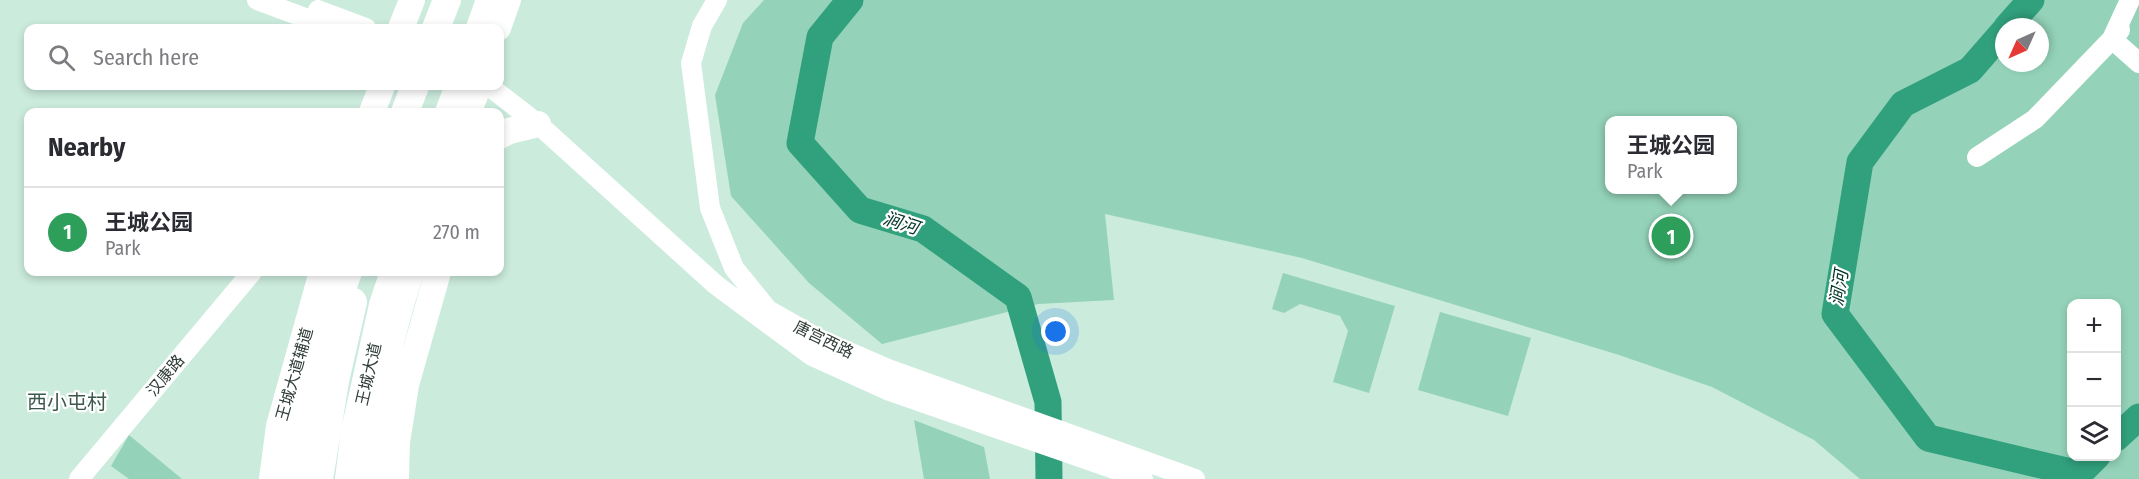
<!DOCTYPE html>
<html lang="en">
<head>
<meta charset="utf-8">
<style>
	body { margin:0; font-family:"Fira Sans Condensed","Noto Sans SC",sans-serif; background:#f7f7f7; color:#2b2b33 }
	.controls { position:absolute; right:18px; bottom:18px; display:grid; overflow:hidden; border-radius:12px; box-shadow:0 3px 9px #0003 }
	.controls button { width:54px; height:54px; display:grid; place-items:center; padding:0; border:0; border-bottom:2px solid #e1e1e2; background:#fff; color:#2b2b33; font:30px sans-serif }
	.compass { position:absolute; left:1995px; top:18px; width:54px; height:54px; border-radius:50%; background:#fff; box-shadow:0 3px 9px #0003; rotate:225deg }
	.you { position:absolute; left:1056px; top:332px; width:21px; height:21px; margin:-15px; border:4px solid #fff; border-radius:50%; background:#1a73e8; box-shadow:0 0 0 9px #1a73e833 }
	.badge { display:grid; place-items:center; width:39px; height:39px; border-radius:50%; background:#326d58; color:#fff; font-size:20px; font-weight:700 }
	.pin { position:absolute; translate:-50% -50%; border:3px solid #fff; box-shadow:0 2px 6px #0006 }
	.popup { position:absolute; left:1605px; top:116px; width:132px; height:78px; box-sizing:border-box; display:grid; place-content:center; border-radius:12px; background:#fff; filter:drop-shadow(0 2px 4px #0005); font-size:20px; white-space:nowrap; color:#7c7c81 }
	.popup b { font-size:22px; color:#2b2b33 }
	.popup::after { content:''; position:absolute; left:50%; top:100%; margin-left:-12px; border:12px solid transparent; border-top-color:#fff }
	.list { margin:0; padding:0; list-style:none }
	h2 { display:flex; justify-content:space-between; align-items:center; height:78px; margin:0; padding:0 24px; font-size:26px }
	h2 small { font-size:20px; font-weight:400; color:#7c7c81 }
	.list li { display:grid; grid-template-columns:39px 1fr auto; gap:18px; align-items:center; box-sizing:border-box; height:90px; padding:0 24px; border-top:2px solid #e1e1e2 }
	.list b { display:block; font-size:22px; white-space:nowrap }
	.list p { margin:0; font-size:20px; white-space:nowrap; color:#7c7c81 }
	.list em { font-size:20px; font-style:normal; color:#7c7c81 }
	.icon { flex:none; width:33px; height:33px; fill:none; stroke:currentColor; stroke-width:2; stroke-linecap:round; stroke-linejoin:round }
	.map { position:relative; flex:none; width:2139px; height:479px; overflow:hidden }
	.search { position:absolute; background:#fff; box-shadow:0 3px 9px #0003; left:24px; top:24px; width:480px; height:66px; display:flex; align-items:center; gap:15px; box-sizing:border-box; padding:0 21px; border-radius:12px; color:#7c7c81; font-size:22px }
	.panel { position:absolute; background:#fff; box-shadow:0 3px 9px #0003; left:24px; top:108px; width:480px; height:168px; border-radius:12px }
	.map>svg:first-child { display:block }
</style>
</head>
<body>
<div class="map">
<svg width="2139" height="479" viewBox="0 0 2139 479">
	<rect width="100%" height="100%" fill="#cbebdd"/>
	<!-- green -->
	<path fill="#94d3b9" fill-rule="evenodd" d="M764,0H2139V479H1860L1814,440L1712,387L1619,355L1302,258L1105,214L1114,300L1038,304L882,344L809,283L731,196L715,95L743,23ZM2004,27H2040V63H2004ZM1610,121H1732V190H1610ZM2072,304H2116V456H2072Z
		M1283,273L1395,306L1369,393L1333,382L1348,331L1340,316L1300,304L1284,313L1272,309Z
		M1440,312L1531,338L1508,416L1418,390Z
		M914,420L984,447L990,479H924Z
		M129,435L182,479H129L111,466Z"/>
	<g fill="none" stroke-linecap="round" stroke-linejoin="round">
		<!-- river -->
		<path stroke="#31a07c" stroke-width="27" d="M850,0L820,37L800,143L860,210L923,229L1018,297L1048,402L1049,479
			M2007,27L2031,0
			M2004,31L1970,70L1903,104L1860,162L1835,314L1928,438L2079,474L2097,456
			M2116,438L2139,417"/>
		<!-- minor -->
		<path stroke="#fff" stroke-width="20" d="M257,0L332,28
			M717,0L702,26L691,63L710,208L734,268L768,310L821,340L888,369L1195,479
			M318,10L366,28
			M2120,30L2112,39L2139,63
			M489,86L538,124L716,285L812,356L887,390L1143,479
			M1977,157L2035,119L2112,39L2130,0
			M79,479L252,272"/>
		<!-- major -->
		<path stroke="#fff" stroke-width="26" d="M401,28L412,0
			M498,28L508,0
			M372,112L382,86
			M468,112L479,86
			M500,136L509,131L538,124
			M373,440C379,384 394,325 411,272
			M272,479L279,426L322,272
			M396,479L397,442L406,385L438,272"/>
		<!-- highway -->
		<path stroke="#fff" stroke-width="28" d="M436,28L447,0
			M480,28L490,0
			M405,112L415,86
			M449,112L459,86
			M291,479L316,360L348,272
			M319,479L335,381L353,302
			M349,479L355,431L383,305L394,272
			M375,479V420"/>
	</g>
	<g text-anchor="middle" stroke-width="4.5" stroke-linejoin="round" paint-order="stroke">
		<!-- street labels -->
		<g font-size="16" fill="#2f3c36" stroke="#fff">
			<text transform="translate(824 339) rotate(26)" y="6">唐宫西路</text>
			<text transform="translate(294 374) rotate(-74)" y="6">王城大道辅道</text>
			<text transform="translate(368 374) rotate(-77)" y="6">王城大道</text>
			<text transform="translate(165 375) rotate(-50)" y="6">汉康路</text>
		</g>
		<!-- water labels -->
		<g font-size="18" font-style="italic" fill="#043627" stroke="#fff">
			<text transform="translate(901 223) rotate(18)" y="6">涧河</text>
			<text transform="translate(1839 288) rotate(-81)" y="6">涧河</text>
		</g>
		<!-- quarter labels -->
		<g font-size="20" fill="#3c584d" stroke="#fff">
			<text x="67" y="409">西小屯村</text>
		</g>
	</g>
</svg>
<div class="controls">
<button>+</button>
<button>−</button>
<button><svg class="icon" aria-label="layers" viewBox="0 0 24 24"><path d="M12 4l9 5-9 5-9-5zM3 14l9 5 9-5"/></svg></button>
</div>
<svg class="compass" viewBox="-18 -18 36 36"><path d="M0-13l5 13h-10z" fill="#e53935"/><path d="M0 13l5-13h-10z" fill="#7c7c81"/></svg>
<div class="you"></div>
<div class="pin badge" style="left:1671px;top:236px;background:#2e9e5b">1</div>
<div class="popup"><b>王城公园</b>Park</div>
<div class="search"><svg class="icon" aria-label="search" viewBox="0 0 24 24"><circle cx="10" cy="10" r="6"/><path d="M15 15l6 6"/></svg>Search here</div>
<section class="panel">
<h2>Nearby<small></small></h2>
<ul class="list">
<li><span class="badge" style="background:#2e9e5b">1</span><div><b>王城公园</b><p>Park</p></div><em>270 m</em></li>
</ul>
</section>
</div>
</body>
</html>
